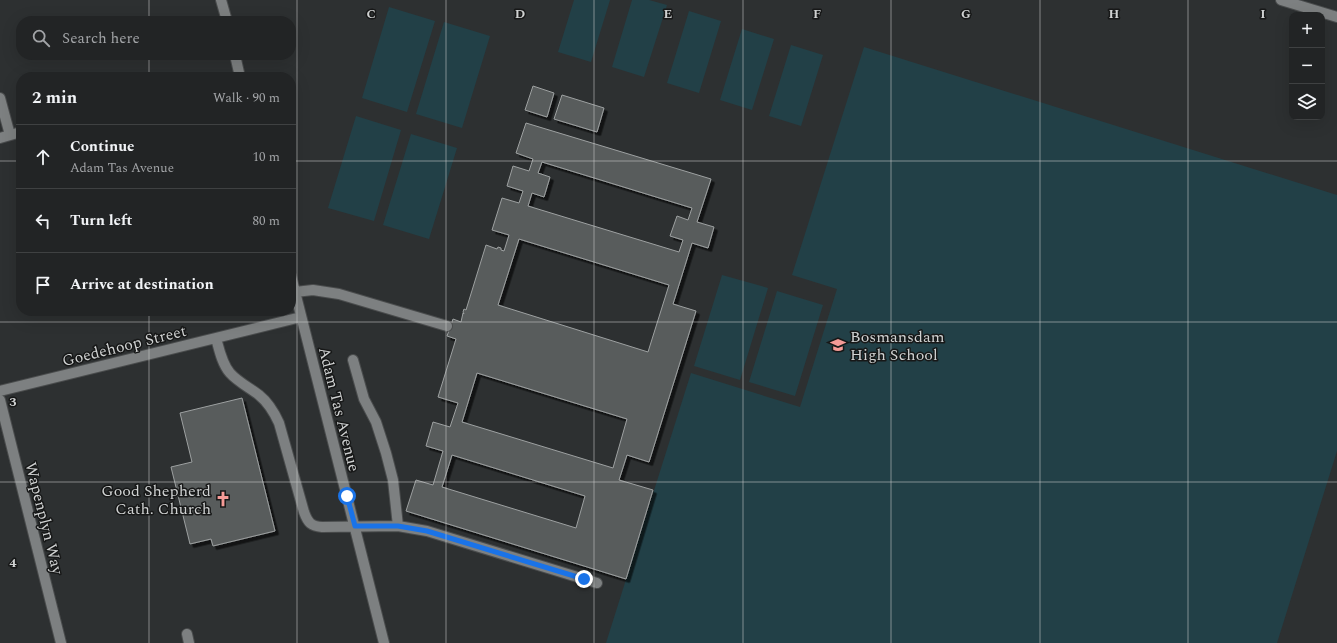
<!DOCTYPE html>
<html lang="en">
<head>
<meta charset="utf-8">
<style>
	body { margin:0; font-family:Spectral,serif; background:#2e3032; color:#f1f3f6 }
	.controls { position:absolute; right:12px; top:12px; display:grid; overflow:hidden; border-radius:8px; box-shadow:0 4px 16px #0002 }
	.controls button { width:36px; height:36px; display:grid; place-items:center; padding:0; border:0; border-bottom:1px solid #3f4142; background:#222425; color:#f1f3f6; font:20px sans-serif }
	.stop { position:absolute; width:12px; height:12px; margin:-9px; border:3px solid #1a73e8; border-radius:50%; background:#fff }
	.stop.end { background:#1a73e8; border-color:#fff; box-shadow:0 1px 4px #0008 }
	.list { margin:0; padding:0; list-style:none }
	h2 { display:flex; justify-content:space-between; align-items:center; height:52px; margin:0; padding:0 16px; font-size:17px }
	h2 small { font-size:13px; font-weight:400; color:#a2a4a7 }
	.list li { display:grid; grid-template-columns:26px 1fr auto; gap:12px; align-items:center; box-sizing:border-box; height:64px; padding:0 16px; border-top:1px solid #3f4142 }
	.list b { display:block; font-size:15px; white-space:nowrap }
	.list p { margin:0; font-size:13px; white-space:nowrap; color:#a2a4a7 }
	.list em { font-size:13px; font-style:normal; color:#a2a4a7 }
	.icon { flex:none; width:22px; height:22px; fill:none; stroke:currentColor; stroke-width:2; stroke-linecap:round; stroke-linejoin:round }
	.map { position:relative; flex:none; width:1337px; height:643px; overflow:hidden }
	.search { position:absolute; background:#222425; box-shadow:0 4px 16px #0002; left:16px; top:16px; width:280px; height:44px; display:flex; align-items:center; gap:10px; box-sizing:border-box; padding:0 14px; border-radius:16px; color:#a2a4a7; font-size:15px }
	.panel { position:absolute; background:#222425; box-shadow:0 4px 16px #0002; left:16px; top:72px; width:280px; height:244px; border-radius:16px }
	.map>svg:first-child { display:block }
</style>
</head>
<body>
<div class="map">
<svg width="1337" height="643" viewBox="0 0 1337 643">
	<defs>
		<filter id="shadow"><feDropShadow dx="3.5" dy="3.5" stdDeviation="0" flood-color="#0009"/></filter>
	</defs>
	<rect width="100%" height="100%" fill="#2d3031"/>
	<!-- green -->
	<path fill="#224047" d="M574,0H610L591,62L558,52Z
		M632,0H649L667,5L644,77L612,67Z
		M389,7L435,21L407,112L362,98Z
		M689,11L721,21L699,93L667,83Z
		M444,22L490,36L462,128L416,114Z
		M742,29L774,39L752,110L720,100Z
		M791,45L823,55L801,126L769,116Z
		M864,47L1337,195V451L1277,643H606L691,373L800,407L837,289L792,275Z
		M356,116L401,130L374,221L328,208Z
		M411,134L457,148L429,239L383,225Z
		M722,275L768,288L740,380L694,366Z
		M777,291L823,305L795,396L749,382Z"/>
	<!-- building -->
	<path fill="#585b5c" stroke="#9da1a1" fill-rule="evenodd" filter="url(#shadow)" d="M533,86L554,93L547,117L525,110Z
		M562,95L604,108L597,132L554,119Z
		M526,123L711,179L697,222L714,227L708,248L692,243L673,304L696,311L649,462L627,455L619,480L653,490L626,579L406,511L416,480L433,485L443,451L426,446L433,422L450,427L458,403L438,397L456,339L447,336L453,319L461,322L463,313L464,314L463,312L464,309L466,310L486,245L497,249L498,247L501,248V250L504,251L509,235L492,230L502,198L519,203L523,191L507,186L513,166L529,171L533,159L516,153ZM542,162L692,208L688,220L677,216L670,236L683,240L679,252L528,206L532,193L544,197L550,177L538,173ZM519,239L669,285L648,352L498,305ZM477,373L627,419L613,468L462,422ZM452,455L585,496L576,528L442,487Z
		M242,398L275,531L213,546L211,539L190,544L171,467L192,462L180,413Z"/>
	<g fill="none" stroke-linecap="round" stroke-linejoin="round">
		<!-- minor casing -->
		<g stroke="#4a4c4d" stroke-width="12">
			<path id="minor" d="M221,0L227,21
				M1281,0L1337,17
				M235,55L240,77
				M0,98L10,135
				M0,138L21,132
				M291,276L384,643
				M295,292L313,290L339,294L447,326
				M216,338C219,349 222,364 230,373C238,382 250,388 259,395C269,403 274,412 279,423L304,512C308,523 311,526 322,527L398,526L427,531L597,583
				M353,360L364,399L376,422L386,453L393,480L398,526
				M0,391L301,317
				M0,400L61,643
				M187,634L189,643"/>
		</g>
		<!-- minor -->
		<use href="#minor" stroke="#7d8081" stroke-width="10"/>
	</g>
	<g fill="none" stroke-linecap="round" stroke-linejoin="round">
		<!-- route -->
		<path stroke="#1a73e8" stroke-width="5" d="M347,496L355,526H398L427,531L584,579"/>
	</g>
	<!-- grid -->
	<path fill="none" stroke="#d0d2d2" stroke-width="1" stroke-opacity="0.55" d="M149,0V21M297,0V643M446,0V643M594,0V643M743,0V643M891,0V643M1040,0V643M1188,0V643M149,55V77M0,161H21M291,161H1337M149,311V643M0,322H1337M0,482H1337"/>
	<!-- icons -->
	<defs>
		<g id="school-bare" transform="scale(1.2)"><path d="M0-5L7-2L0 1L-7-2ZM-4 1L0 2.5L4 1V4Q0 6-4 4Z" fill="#f59b97" stroke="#171818" stroke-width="2.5" paint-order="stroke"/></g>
		<g id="church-bare" transform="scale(1.2)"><path d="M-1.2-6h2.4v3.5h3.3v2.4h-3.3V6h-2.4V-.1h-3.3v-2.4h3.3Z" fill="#f59b97" stroke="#171818" stroke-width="2.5" paint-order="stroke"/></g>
	</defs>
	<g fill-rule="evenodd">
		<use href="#school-bare" x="838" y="345"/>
		<use href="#church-bare" x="223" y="499"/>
	</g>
	<g text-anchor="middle" stroke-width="3" stroke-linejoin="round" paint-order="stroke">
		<!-- poi labels -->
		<g font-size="16" fill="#d0d2d2" stroke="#171818" text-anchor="start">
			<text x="850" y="342">Bosmansdam<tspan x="850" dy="18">High School</tspan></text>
			<text x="211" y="496" text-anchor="end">Good Shepherd<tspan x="211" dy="18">Cath. Church</tspan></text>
		</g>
		<!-- street labels -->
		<g font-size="16" fill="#d0d2d2" stroke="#171818">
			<text transform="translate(124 345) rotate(-14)" y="6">Goedehoop Street</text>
			<text transform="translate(340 409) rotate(76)" y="6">Adam Tas Avenue</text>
			<text transform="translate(45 518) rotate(76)" y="6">Wapenplyn Way</text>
		</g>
	</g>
	<g font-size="13" text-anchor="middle" font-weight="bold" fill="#d0d2d2" stroke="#171818" stroke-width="3" stroke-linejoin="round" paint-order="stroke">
		<text x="371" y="18">C</text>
		<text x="520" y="18">D</text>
		<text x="668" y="18">E</text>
		<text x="817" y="18">F</text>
		<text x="966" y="18">G</text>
		<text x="1114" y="18">H</text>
		<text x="1263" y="18">I</text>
		<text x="13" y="406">3</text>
		<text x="13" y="567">4</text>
	</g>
</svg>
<div class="controls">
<button>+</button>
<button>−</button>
<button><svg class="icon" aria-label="layers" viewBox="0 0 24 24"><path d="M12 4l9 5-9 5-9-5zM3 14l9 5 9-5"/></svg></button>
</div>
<div class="stop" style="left:347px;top:496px"></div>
<div class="stop end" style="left:584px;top:579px"></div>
<div class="search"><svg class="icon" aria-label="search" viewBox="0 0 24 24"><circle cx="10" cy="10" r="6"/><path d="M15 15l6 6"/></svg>Search here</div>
<section class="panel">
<h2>2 min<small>Walk · 90 m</small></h2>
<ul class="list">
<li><svg class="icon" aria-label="ahead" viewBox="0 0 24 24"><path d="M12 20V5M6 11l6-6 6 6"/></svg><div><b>Continue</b><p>Adam Tas Avenue</p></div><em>10 m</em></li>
<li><svg class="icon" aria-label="left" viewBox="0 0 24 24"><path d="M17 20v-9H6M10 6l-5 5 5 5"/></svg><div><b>Turn left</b></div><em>80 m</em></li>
<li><svg class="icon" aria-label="arrive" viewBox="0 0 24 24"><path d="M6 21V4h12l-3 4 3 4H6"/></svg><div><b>Arrive at destination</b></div></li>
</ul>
</section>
</div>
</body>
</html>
